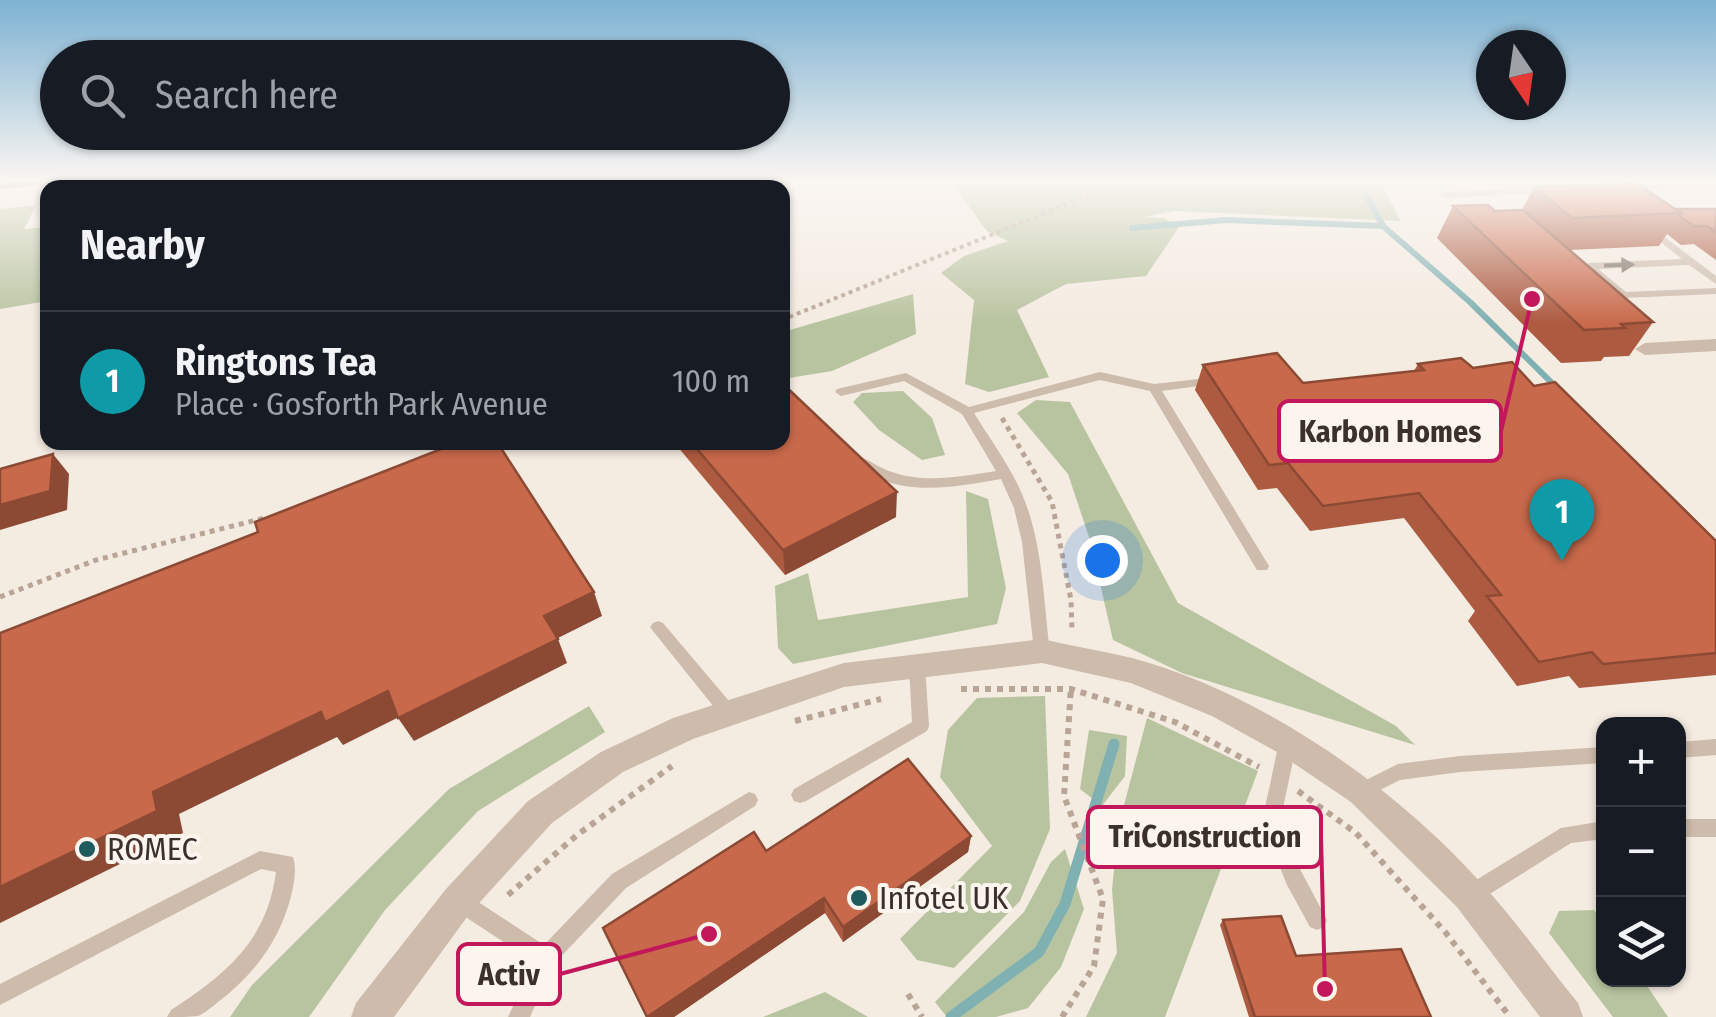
<!DOCTYPE html>
<html lang="en">
<head>
<meta charset="utf-8">
<style>
	body { margin:0; font-family:"Fira Sans Condensed",sans-serif; background:#242831; color:#f1f3f6 }
	.controls { position:absolute; right:30px; bottom:30px; display:grid; overflow:hidden; border-radius:20px; box-shadow:0 2px 8px #0004 }
	.controls button { width:90px; height:90px; display:grid; place-items:center; padding:0; border:0; border-bottom:2px solid #363941; background:#171b24; color:#f1f3f6; font:50px sans-serif }
	.compass { position:absolute; left:1476px; top:30px; width:90px; height:90px; border-radius:50%; background:#171b24; box-shadow:0 2px 8px #0004; rotate:167deg }
	.you { position:absolute; left:1102px; top:560px; width:35px; height:35px; margin:-25px; border:8px solid #fff; border-radius:50%; background:#1a73e8; box-shadow:0 0 0 15px #1a73e833 }
	.badge { display:grid; place-items:center; width:65px; height:65px; border-radius:50%; background:#7c3aed; color:#fff; font-size:32px; font-weight:700 }
	.pin { position:absolute; translate:-50% -82px; filter:drop-shadow(0 2px 5px #0008) }
	.pin::after { content:''; position:absolute; top:52px; width:35px; height:30px; background:inherit; clip-path:polygon(0 0,100% 0,50% 100%) }
	.list { margin:0; padding:0; list-style:none }
	h2 { display:flex; justify-content:space-between; align-items:center; height:130px; margin:0; padding:0 40px; font-size:42px }
	h2 small { font-size:32px; font-weight:400; color:#9ea1a6 }
	.list li { display:grid; grid-template-columns:65px 1fr auto; gap:30px; align-items:center; box-sizing:border-box; height:140px; padding:0 40px; border-top:2px solid #363941 }
	.list b { display:block; font-size:38px; white-space:nowrap }
	.list p { margin:0; font-size:32px; white-space:nowrap; color:#9ea1a6 }
	.list em { font-size:32px; font-style:normal; color:#9ea1a6 }
	.icon { flex:none; width:55px; height:55px; fill:none; stroke:currentColor; stroke-width:2; stroke-linecap:round; stroke-linejoin:round }
	.map { position:relative; flex:none; width:1716px; height:1017px; overflow:hidden }
	.search { position:absolute; background:#171b24; box-shadow:0 2px 8px #0004; left:40px; top:40px; width:750px; height:110px; display:flex; align-items:center; gap:25px; box-sizing:border-box; padding:0 35px; border-radius:55px; color:#9ea1a6; font-size:38px }
	.panel { position:absolute; background:#171b24; box-shadow:0 2px 8px #0004; left:40px; top:180px; width:750px; height:270px; border-radius:20px }
	.map>svg:first-child { display:block }
</style>
</head>
<body>
<div class="map">
<svg width="1716" height="1017" viewBox="0 0 1716 1017">
	<rect width="100%" height="100%" fill="#f4ebe1"/>
	<!-- green -->
	<path fill="#b8c4a0" d="M951,182H1380L1401,221L1174,211L1144,217L1164,218L1179,227L1146,276L1066,284L1017,310L1049,377L989,392L965,384L974,300L941,273L964,256L1008,241L987,231Z
		M36,205L24,229L47,227V301L0,309V209Z
		M913,294L916,334L832,371L783,379V332Z
		M903,391L932,418L945,455L922,460L879,430L853,402L862,393Z
		M1036,400L1070,402L1178,603L1396,726L1415,745L1182,673L1113,640L1090,540L1068,474L1017,413Z
		M966,491L988,499L1006,588L997,624L793,664L778,648L775,586L808,573L818,620L968,597Z
		M1045,696L1050,829L1020,901L954,968L917,960L900,939L992,846L940,777L948,730L977,698Z
		M589,706L605,732L478,811L385,910L309,1017H230L252,985L449,789Z
		M1147,718L1258,771L1165,1017H1086L1117,953L1112,890L1118,828Z
		M1089,730L1127,736L1125,776L1102,806L1080,789Z
		M1065,849L1084,909L1061,967L1028,1008L996,1017H947L935,1002L1024,912L1051,862Z
		M1594,910L1603,923L1604,980H1643L1668,1017H1613L1549,933L1559,911Z
		M825,992L868,1017H763Z"/>
	<g fill="none" stroke-linecap="round" stroke-linejoin="round">
		<!-- stream-far1 -->
		<path stroke="#7fb0b2" stroke-width="6" d="M1359,182L1383,226L1470,302L1557,388
			M1132,228L1226,220L1383,226"/>
		<!-- stream -->
		<path stroke="#7fb0b2" stroke-width="11" d="M951,1017L1039,952L1065,904L1114,744"/>
		<!-- path-far2 -->
		<path stroke="#b9a596" stroke-width="4" stroke-dasharray="4 4" stroke-linecap="butt" d="M644,188L676,182
			M782,320L1121,182"/>
		<!-- path-far1 -->
		<path stroke="#b9a596" stroke-width="5" stroke-dasharray="5 5" stroke-linecap="butt" d="M1002,418L1052,502L1071,600L1072,631
			M0,597L96,560L265,518"/>
		<!-- path -->
		<path stroke="#b9a596" stroke-width="6" stroke-dasharray="6 6" stroke-linecap="butt" d="M961,689H1071L1175,722L1259,767
			M795,721L881,699
			M1298,791L1356,833L1446,933L1510,1017
			M508,895L577,835L672,766
			M908,994L922,1017
			M1062,1017L1094,966L1103,899L1064,796L1071,687"/>
		<!-- service -->
		<path fill="#cdbbac" fill-rule="evenodd" d="M1674,182H1716V186L1622,190L1617,187L1622,184Z
			M1550,187L1555,190L1553,192L1444,198L1439,195L1444,192Z
			M1650,226L1716,276V284L1689,265L1598,269L1626,292L1716,288V294L1623,298L1584,266L1589,263L1682,259L1647,231L1645,229Z
			M1100,372L1154,384L1217,377L1219,380L1213,384L1162,391L1269,566L1267,570H1257L1150,391L1100,380L974,413C993,444 1017,475 1028,510C1043,554 1044,605 1050,651L1048,656L1042,658L1036,656L1034,651L1022,542L1014,508L1001,479C954,487 893,500 856,462L863,458C873,462 881,469 892,472C925,484 963,476 996,471L962,414L904,381L841,396L835,392L837,389L906,373L969,407Z
			M658,621L663,623L734,707L736,712L734,717L728,719L722,717L653,631L650,627L653,623Z
			M917,658L923,660L925,665L929,726L927,731L806,801L800,803L794,801L791,795L794,789L912,722L909,665L911,660Z
			M1288,734L1294,737L1297,742L1280,822L1301,871L1327,920L1324,927L1317,930L1310,927L1287,885L1262,822L1279,742L1282,737Z
			M1716,739V755L1678,758V742Z
			M1604,747V763L1460,772L1400,780L1362,799L1356,797L1353,791L1356,785L1398,764L1460,756Z
			M749,792L755,794L758,800L755,806L626,888L553,965L530,1017H508L534,962L452,908L449,901L452,894L459,891L466,894L544,945L612,874Z
			M1678,819H1716V837H1678Z
			M1604,821V839L1571,843L1477,902L1470,905L1463,902L1460,895L1463,888L1561,828Z
			M260,851L293,857C297,869 294,884 291,896C280,940 254,975 218,1002C212,1007 205,1013 198,1016C190,1017 177,1017 167,1017L171,1010C226,974 267,941 276,872L261,869L0,1005V984Z"/>
		<!-- minor -->
		<path fill="#cdbbac" fill-rule="evenodd" d="M187,182L180,188L170,183V182Z
			M342,182H358L357,188H340Z
			M497,182H513V188H497Z
			M1716,339V351L1645,355L1635,349L1645,343Z
			M1042,639C1072,646 1102,651 1132,658C1259,692 1395,786 1482,884C1516,921 1546,964 1578,1003L1583,1017H1540L1457,907L1351,802L1277,752L1212,716L1131,683L1042,663L844,687L693,739L623,772L552,823L470,913L394,1017H351L356,1003L446,889L528,801L601,752L673,718L844,663Z"/>
	</g>
	<!-- wall -->
	<path fill="#ac5a40" d="M1534,187L1675,209H1716V260L1694,244L1681,245L1667,234L1659,246L1569,250L1653,322L1629,356L1604,357L1601,361L1561,363L1437,238L1453,206L1495,211L1522,210Z
		M1418,364L1473,368L1534,386L1716,541V675L1579,688L1569,676L1517,686L1468,621L1475,611L1404,518L1310,531L1277,488L1258,490L1195,390L1203,365L1303,383L1414,371Z
		M676,442H782L896,517L785,575L677,446Z
		M971,836L968,852L843,942L825,913L674,1017H647L766,851Z
		M1223,920L1296,956L1431,1017H1249L1220,925Z"/>
	<!-- shaded-wall -->
	<path fill="#8c4a34" d="M8,182H74L0,189V183Z
		M134,182H146L143,188H131Z
		M313,182H322L320,188H311Z
		M392,182H399L398,188H391Z
		M53,454L69,474L67,510L0,530V505Z
		M897,492L896,517L785,575L783,550Z
		M594,592L602,616L554,640L544,616Z
		M558,639L567,663L414,741L398,718Z
		M388,691L403,715L343,745L337,737L179,814L183,833L0,923V887L153,792L321,712Z
		M971,836L968,852L843,942V927Z
		M824,898L825,913L674,1017H649Z"/>
	<!-- building -->
	<path fill="#c8694b" stroke="#8c4a34" stroke-width="2.5" d="M105,182H134L131,188H102Z
		M290,182H313L311,188H288Z
		M370,182H392L391,188H369Z
		M1636,183L1681,213L1572,218L1534,187Z
		M1488,205L1495,211L1523,210L1653,322L1621,324L1625,328L1584,330L1453,206Z
		M1675,209H1716V232L1707,226H1694L1679,216L1681,213Z
		M1277,353L1303,383L1424,370L1418,364L1461,358L1473,368L1512,362L1534,386L1555,382L1716,541V653L1603,664L1592,652L1539,662L1487,596L1501,595L1419,493L1323,506L1288,463L1269,465L1203,365Z
		M782,383L897,492L783,550L691,442H782Z
		M459,442H497L594,592L544,616L558,639L398,718L388,691L325,722L321,712L153,792L157,811L0,887V633L258,532L255,522Z
		M53,454L50,491L0,505V469Z
		M908,759L971,836L843,927L824,898L647,1017L603,928L754,832L766,851Z
		M1281,916L1296,956L1401,949L1431,1017H1255L1223,920Z"/>
	<!-- one-way arrows -->
	<defs><path id="oneway-solid" d="M-6-.8H1V-3.2L6.5 0L1 3.2V.8H-6Z" transform="scale(2.5)"/></defs>
	<use fill="#7d6f65" href="#oneway-solid" transform="translate(1619 265) rotate(-2)"/>
	<!-- sky -->
	<linearGradient id="sky" x2="0" y2="1"><stop stop-color="#7eb2d2"/><stop offset="0.56" stop-color="#faf6f2"/><stop offset="1" stop-color="#faf6f2" stop-opacity="0"/></linearGradient>
	<rect width="1716" height="324" fill="url(#sky)"/>
	<!-- markers -->
	<g fill="#1f5a5e" stroke="#fbf5ee" stroke-width="4">
		<circle cx="87" cy="849" r="10"/>
		<circle cx="859" cy="898" r="10"/>
	</g>
	<g text-anchor="middle" stroke-width="8" stroke-linejoin="round" paint-order="stroke">
		<!-- near-poi labels -->
		<g font-size="32" fill="#3b302b" stroke="#fbf5ee" text-anchor="start">
			<text x="107" y="860">ROMEC</text>
			<text x="879" y="909">Infotel UK</text>
		</g>
	</g>
	<!-- callouts -->
	<path fill="none" stroke="#c2185b" stroke-width="4" d="M1532 299L1501 431M1325 989L1321 837M709 934L560 974"/>
	<g fill="#c2185b" stroke="#fbf5ee" stroke-width="4">
		<circle cx="1532" cy="299" r="10"/>
		<circle cx="1325" cy="989" r="10"/>
		<circle cx="709" cy="934" r="10"/>
	</g>
	<g fill="#fbf5ee" stroke="#c2185b" stroke-width="4">
		<rect x="1279" y="401" width="222" height="60" rx="10"/>
		<rect x="1088" y="807" width="233" height="60" rx="10"/>
		<rect x="458" y="944" width="102" height="60" rx="10"/>
	</g>
	<g font-size="30" text-anchor="middle" font-weight="bold" fill="#3b302b">
		<text x="1390" y="442">Karbon Homes</text>
		<text x="1205" y="847">TriConstruction</text>
		<text x="509" y="985">Activ</text>
	</g>
</svg>
<div class="controls">
<button>+</button>
<button>−</button>
<button><svg class="icon" aria-label="layers" viewBox="0 0 24 24"><path d="M12 4l9 5-9 5-9-5zM3 14l9 5 9-5"/></svg></button>
</div>
<svg class="compass" viewBox="-18 -18 36 36"><path d="M0-13l5 13h-10z" fill="#e53935"/><path d="M0 13l5-13h-10z" fill="#9ea1a6"/></svg>
<div class="you"></div>
<div class="pin badge" style="left:1562px;top:561px;background:#0f9aa8">1</div>
<div class="search"><svg class="icon" aria-label="search" viewBox="0 0 24 24"><circle cx="10" cy="10" r="6"/><path d="M15 15l6 6"/></svg>Search here</div>
<section class="panel">
<h2>Nearby<small></small></h2>
<ul class="list">
<li><span class="badge" style="background:#0f9aa8">1</span><div><b>Ringtons Tea</b><p>Place · Gosforth Park Avenue</p></div><em>100 m</em></li>
</ul>
</section>
</div>
</body>
</html>
